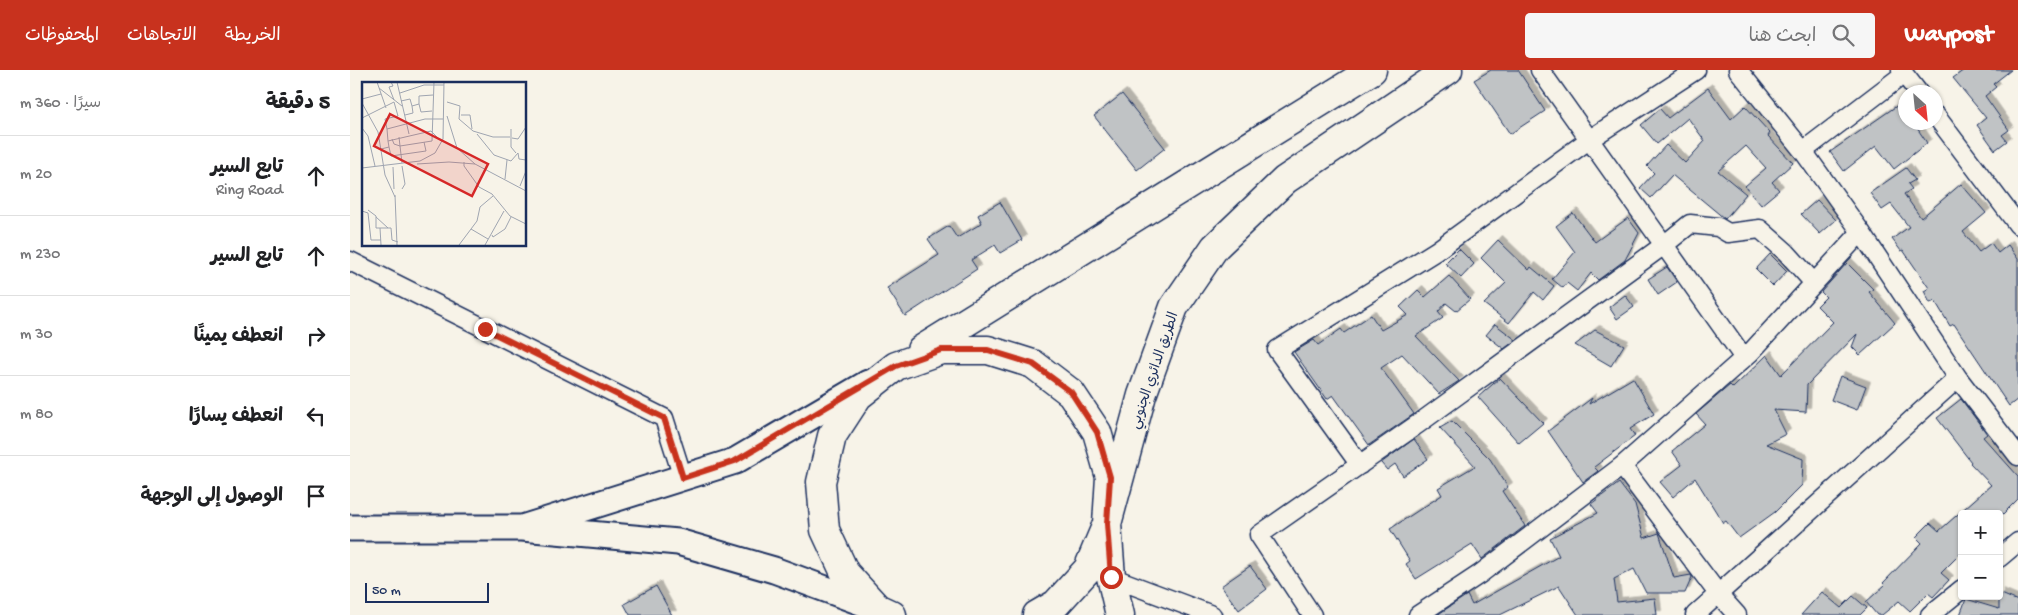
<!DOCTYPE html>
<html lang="ar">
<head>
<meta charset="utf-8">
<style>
	body { margin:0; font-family:"Gochi Hand","Playpen Sans Arabic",sans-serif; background:#f6f6f6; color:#202124; direction:rtl }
	.controls { position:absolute; right:15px; bottom:15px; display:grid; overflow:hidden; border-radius:5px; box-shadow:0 1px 4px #0004 }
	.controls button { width:45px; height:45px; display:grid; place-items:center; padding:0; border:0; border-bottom:1px solid #e0e0e0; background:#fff; color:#202124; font:25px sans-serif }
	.compass { position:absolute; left:1548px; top:15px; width:45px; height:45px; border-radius:50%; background:#fff; box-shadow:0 1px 4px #0004; rotate:153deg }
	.scale { position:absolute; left:15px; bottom:12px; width:124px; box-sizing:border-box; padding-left:5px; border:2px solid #1b2f5e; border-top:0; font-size:14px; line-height:18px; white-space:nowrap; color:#1b2f5e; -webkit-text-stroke:4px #f7f3e8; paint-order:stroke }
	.stop { position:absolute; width:15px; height:15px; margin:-11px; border:4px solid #c8321e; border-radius:50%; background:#fff }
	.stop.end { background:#c8321e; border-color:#fff; box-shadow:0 1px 5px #0008 }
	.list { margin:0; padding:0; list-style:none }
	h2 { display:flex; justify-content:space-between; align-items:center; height:65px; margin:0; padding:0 20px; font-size:21px }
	h2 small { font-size:16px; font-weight:400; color:#757577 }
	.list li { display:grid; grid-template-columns:32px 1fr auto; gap:15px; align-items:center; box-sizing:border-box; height:80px; padding:0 20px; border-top:1px solid #e0e0e0 }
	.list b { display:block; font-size:19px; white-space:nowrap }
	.list p { margin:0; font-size:16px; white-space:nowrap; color:#757577 }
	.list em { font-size:16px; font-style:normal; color:#757577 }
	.icon { flex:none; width:28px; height:28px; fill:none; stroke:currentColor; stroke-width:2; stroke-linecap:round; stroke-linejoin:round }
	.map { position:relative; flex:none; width:1668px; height:545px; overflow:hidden; direction:ltr }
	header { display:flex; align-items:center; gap:30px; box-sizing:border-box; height:70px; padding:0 25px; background:#c8321e; color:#fff }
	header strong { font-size:24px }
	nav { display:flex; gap:28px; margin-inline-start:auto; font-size:18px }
	.search { width:350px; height:45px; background:#f6f6f6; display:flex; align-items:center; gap:12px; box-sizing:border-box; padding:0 18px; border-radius:5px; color:#757577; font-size:19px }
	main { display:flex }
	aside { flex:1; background:#fff }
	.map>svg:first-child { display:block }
</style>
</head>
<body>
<header>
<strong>Waypost</strong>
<div class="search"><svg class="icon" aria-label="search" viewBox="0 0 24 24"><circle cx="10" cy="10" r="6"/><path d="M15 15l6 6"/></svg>ابحث هنا</div>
<nav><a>الخريطة</a><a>الاتجاهات</a><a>المحفوظات</a></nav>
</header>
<main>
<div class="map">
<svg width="1668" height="545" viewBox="0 0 1668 545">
	<defs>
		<filter id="shadow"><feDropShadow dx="4.5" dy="-4.5" stdDeviation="0" flood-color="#0004"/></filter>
	</defs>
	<rect width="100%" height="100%" fill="#f7f3e8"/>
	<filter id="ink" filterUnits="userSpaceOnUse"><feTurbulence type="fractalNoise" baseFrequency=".02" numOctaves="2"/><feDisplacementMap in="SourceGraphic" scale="10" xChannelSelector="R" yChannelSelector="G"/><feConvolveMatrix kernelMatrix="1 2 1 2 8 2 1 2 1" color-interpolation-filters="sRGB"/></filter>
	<g filter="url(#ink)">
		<!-- building -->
		<path fill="#c0c3c5" stroke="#1b2f5e" filter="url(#shadow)" d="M1141,0H1168L1195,41L1160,64L1124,10Z
			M1614,0H1661L1643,14L1646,17L1635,26L1659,60L1652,65L1657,71L1645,80L1627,55L1636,48L1603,8Z
			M1358,18L1381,49L1395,36L1420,63L1418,66L1443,93L1422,112L1429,120L1411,135L1395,116L1416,98L1396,76L1368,101L1396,124L1375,149L1322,105L1301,128L1290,118L1304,103L1297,96L1316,75L1335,93L1355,71L1338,48L1307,74L1291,55L1310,39L1318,48Z
			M772,24L815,78L787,100L744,46Z
			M1548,35L1556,45V52L1565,55L1577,73L1544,99L1526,76L1494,101L1480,82Z
			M1556,98L1565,110L1558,114L1562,119L1554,124L1571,148L1611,114L1636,143L1613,162L1629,182L1641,173L1648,183L1658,175L1668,189V329L1659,336L1604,254L1600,256L1585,231L1580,233L1574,221L1579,218L1553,180L1551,181L1542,169L1559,157L1541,134L1532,140L1520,123Z
			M1467,130L1486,150L1470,164L1451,144Z
			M650,132L672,170L650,183L645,175L621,190L627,199L555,246L537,218L589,185L578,169L599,156L607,168L632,153L628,145Z
			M1223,143L1245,172L1278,148L1289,163L1275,190L1248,210L1241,203L1227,221L1217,213L1213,218L1202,209L1225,182L1206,156Z
			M1148,170L1179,200L1181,197L1204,216L1193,230L1184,222L1159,253L1134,234L1156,213L1131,188Z
			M1109,179L1124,194L1111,208L1095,193Z
			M1420,184L1437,201L1423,216L1406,199Z
			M1497,193L1523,219L1519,222L1545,253L1510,285L1502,277L1507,264L1457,315L1456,342L1424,340L1436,364L1416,374L1453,389L1452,415L1425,442L1389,468L1376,451L1373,453L1345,408L1323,427L1310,412L1332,395L1322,381L1355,354L1346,344L1380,315L1383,318L1417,285L1431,305L1483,252L1467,236L1476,227L1471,222Z
			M1317,197L1327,212L1308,225L1298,209Z
			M1099,206L1120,229L1106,241L1096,233L1088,242L1093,248L1066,266L1109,311L1089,324L1052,284L1031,298L1064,344L1019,375L983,325L977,329L944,282L964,270L968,275L991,259L994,263L1021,245L1031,260L1058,245L1050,237L1068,220L1075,227Z
			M1275,225L1284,237L1267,249L1259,237Z
			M1145,254L1166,270L1154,279L1136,265Z
			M1245,260L1274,275L1261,296L1225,275Z
			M1490,306L1516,316L1507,340L1481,330Z
			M1150,308L1193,353L1169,373L1128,327Z
			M1283,308L1304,344L1280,359L1285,366L1244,397L1248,401L1233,412L1198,361L1242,328L1239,334Z
			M1611,329L1637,364L1633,367L1668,406V429L1653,444H1612V482L1591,503L1599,510L1583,527L1578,523L1560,541L1549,531L1532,545H1527L1516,532L1535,515L1533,513L1572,473L1566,467L1580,453L1589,461L1641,415L1620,393L1621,392L1587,348Z
			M1102,351L1140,389L1158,417L1152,421L1175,456L1132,489L1122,474L1066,509L1056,494L1060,491L1040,459L1092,425L1088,418L1125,396L1090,358Z
			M1064,369L1078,389L1053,406L1045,394L1037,400L1031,393Z
			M1269,413L1285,434L1294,468L1309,463L1324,508L1341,505L1342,507L1335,523H1296L1284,499L1264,509L1267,532L1305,528L1307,545H1228L1209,516L1150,545H1087L1117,525L1122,535L1209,486L1200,468L1248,443L1241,434Z
			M900,496L917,519L889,540L871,516Z
			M306,516L322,545H280L274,534Z
			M1472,522L1491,538L1503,526L1517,538L1510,545H1451Z
			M1649,523L1668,531V545H1610L1616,529L1649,539Z"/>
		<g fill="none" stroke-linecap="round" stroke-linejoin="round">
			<!-- street casing -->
			<g stroke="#1b2f5e" stroke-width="21">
				<path id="street" d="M1388,0L1453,81L1554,4
					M1551,0L1568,22
					M1586,46L1668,155
					M0,191L314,348L333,408
					M1394,288L1314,175L1340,154L1368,157L1378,163L1410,159L1436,182L1464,213
					M1608,308L1668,386
					M1010,395L927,280L1086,181L1240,69L1346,0
					M1272,396L1369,525L1387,545
					M1649,488L1668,472
					M761,507L862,545
					M962,545L909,465L1068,354L1314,175L1190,0
					M1068,545L1130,504L1272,396L1401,282L1511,162L1453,81
					M1345,545L1608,308L1511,162
					M1580,545L1612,519"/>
			</g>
			<!-- secondary casing -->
			<g stroke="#1b2f5e" stroke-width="29">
				<path id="secondary" d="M518,313L385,391L172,458L328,472L424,500L527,538
					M0,458H172"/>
			</g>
			<!-- primary casing -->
			<g stroke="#1b2f5e" stroke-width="31">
				<path id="primary" d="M571,280L1022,0
					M542,545L527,538L495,503L475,460L471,412L482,366L508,326L546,296L591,280H638L683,294L721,323L747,362L760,407L757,454L738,499L706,534L687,545
					M770,545L761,507L757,454L792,325L824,237L865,177L935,110L1098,0"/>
			</g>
			<!-- street -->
			<use href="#street" stroke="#f7f3e8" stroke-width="18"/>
			<!-- secondary -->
			<use href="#secondary" stroke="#f7f3e8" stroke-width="25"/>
			<!-- primary -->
			<use href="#primary" stroke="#f7f3e8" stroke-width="28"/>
		</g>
	</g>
	<g fill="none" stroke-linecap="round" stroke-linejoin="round" filter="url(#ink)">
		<!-- route -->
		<path stroke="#c8321e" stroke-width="6" d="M135,259L314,348L333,408L385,391L546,296L591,280H638L683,294L721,322L747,362L760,407L757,454L761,507"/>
	</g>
	<g text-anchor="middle" stroke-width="5" stroke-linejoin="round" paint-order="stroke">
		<!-- street labels -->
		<g font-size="14" fill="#1b2f5e" stroke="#f7f3e8">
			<text transform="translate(803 300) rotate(-71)" y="5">الطريق الدائري الجنوبي</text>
		</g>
	</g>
	<!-- overview -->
	<g transform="translate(12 12)">
		<rect width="164" height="164" fill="#f7f3e8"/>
		<path fill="none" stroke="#9fa5b1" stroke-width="1" d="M15,0L24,26M29,0L31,4L27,5L32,18M35,0L47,52M17,6L40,24M38,11L62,3H82M0,17L19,12M39,19L48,17L50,24L51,31L43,33M85,20L98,24L97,37L111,49L131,55H148M0,21L16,50L23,93L33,115M57,22L59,30L70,29M50,24L57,22V14L71,13M99,33H108L110,47M85,34L95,66M0,36L32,20L36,34L23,37L25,47M0,46L6,54L13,84M149,47V65L154,71M115,52L132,73L149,79L156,71L157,77L164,78M150,56L156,57L164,45M30,57L32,62L38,64L37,55M26,59L25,47L63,37H81M27,65L26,59L69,49L80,60M19,67L27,65L29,74L64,69L62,60M87,80L113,82L95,66M102,80V84L117,105L130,112L148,134L164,142M40,81L38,64L70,59L72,0M55,82L87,80M113,82L164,109M40,84L43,102L40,107M31,85L32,107M0,86L58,79L73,71L81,57L82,0M143,97L145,78M158,104L164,89M33,113L35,163M6,128L14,134V146H29L30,158L36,160M0,129L6,131L9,158H19M14,135L26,146M18,146L19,163M109,147L126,157M130,153L131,155L143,147L149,135M97,163L115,139L118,125L131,114M123,163L142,129"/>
		<path fill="#d62828" fill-opacity="0.15" stroke="#d62828" stroke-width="2.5" d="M28,32L126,82L110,114L12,64Z"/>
		<rect width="164" height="164" fill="none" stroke="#1b2f5e" stroke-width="2.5"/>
	</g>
</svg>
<div class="controls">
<button>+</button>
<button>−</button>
</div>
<svg class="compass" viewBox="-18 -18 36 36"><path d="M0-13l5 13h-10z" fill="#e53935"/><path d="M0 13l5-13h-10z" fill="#757577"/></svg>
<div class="scale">50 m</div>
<div class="stop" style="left:761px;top:507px"></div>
<div class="stop end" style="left:135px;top:259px"></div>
</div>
<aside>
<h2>5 دقيقة<small>سيرًا · 360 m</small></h2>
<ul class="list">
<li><svg class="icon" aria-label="ahead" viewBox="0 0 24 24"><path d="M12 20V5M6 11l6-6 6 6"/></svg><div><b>تابع السير</b><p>Ring Road</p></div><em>20 m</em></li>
<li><svg class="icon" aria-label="ahead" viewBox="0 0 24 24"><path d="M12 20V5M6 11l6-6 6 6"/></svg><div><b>تابع السير</b></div><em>230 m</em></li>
<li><svg class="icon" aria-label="right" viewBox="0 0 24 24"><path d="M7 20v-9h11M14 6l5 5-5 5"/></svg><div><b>انعطف يمينًا</b></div><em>30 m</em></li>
<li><svg class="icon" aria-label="left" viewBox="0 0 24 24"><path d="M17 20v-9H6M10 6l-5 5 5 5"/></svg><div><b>انعطف يسارًا</b></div><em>80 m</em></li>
<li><svg class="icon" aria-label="arrive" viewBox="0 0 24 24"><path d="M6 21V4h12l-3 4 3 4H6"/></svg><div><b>الوصول إلى الوجهة</b></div></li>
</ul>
</aside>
</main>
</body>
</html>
